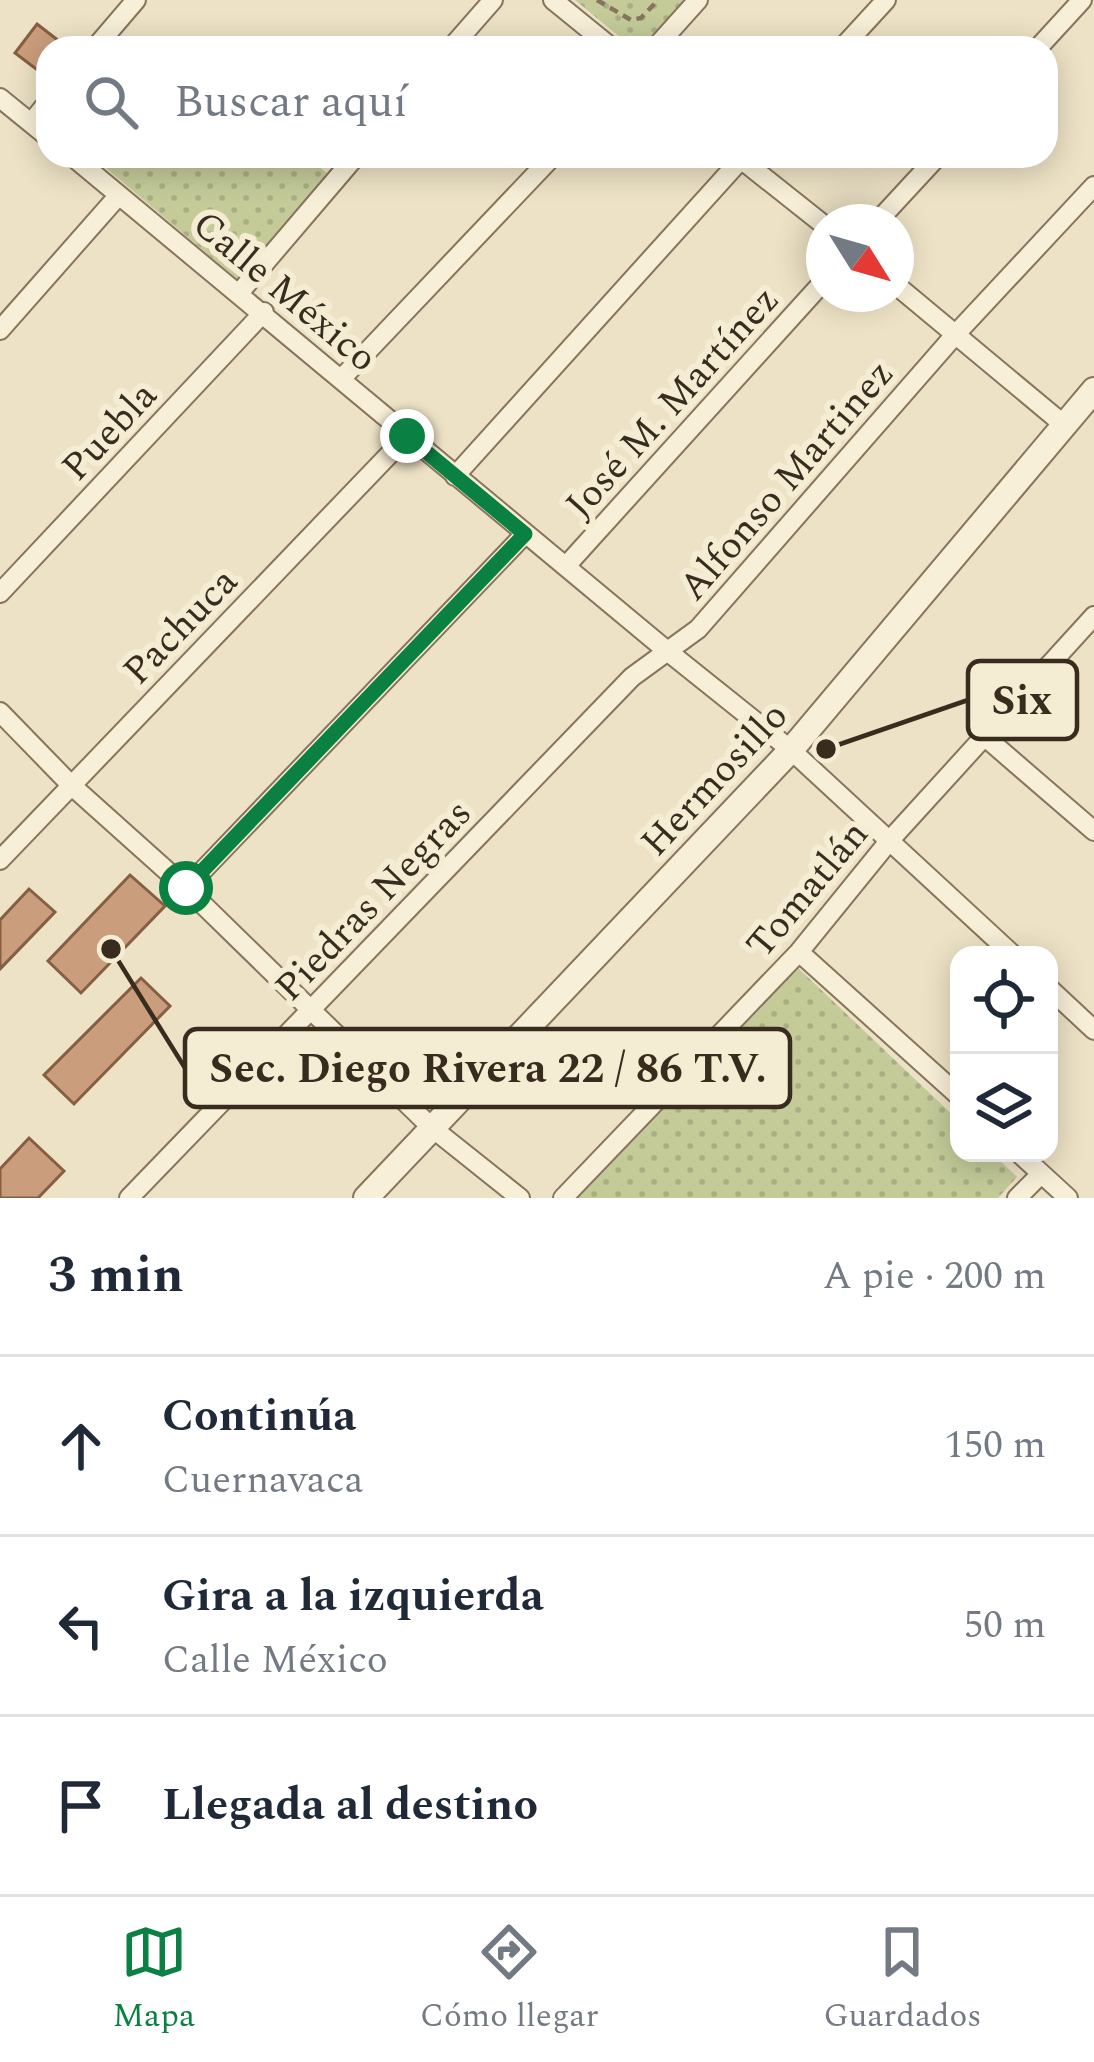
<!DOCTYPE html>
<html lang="es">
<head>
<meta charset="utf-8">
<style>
	body { margin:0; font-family:Spectral,serif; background:#f6f6f7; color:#1f2937 }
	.controls { position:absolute; right:36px; bottom:36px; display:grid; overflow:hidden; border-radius:24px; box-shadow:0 6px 30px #0003 }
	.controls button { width:108px; height:108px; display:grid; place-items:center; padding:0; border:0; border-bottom:3px solid #e0e1e3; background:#fff; color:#1f2937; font:60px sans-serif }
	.compass { position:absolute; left:806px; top:204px; width:108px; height:108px; border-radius:50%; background:#fff; box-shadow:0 6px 30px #0003; rotate:127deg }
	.stop { position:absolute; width:36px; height:36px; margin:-27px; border:9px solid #0b8043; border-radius:50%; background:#fff }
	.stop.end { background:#0b8043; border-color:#fff; box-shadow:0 3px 12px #0008 }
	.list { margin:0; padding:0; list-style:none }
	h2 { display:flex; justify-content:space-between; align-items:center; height:156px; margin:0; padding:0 48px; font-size:51px }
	h2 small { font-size:39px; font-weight:400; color:#747a83 }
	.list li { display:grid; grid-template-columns:78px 1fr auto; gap:36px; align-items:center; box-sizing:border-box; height:180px; padding:0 48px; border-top:3px solid #e0e1e3 }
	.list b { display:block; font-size:45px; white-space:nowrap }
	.list p { margin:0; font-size:39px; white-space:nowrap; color:#747a83 }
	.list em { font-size:39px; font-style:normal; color:#747a83 }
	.icon { flex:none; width:66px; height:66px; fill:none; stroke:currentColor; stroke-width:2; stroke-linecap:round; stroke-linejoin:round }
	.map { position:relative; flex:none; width:1094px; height:1198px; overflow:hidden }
	.search { position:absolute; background:#fff; box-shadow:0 6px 30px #0003; left:36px; right:36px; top:36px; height:132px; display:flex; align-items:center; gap:30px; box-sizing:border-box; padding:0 42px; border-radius:36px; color:#747a83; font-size:45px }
	.sheet { height:696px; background:#fff }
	nav { display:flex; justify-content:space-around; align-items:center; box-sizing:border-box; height:168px; border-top:3px solid #e0e1e3; background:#fff; font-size:33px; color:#747a83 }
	nav a { display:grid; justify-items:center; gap:6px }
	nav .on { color:#0b8043 }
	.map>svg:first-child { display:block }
</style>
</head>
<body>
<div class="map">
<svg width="1094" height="1198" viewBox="0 0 1094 1198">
	<defs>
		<pattern id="park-dots" width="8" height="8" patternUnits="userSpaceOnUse" patternTransform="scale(3)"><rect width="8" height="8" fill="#c4cb99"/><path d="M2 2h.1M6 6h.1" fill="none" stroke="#a9ae83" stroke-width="1.8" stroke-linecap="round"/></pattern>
	</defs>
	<rect width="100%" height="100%" fill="#ede2c5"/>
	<!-- park -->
	<path fill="url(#park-dots)" d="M575,0H684L643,47L633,48Z
		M92,156H307L330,176L245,286Z
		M796,966L959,1121V1153H992L1017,1177L998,1198H569Z"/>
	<!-- building -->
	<path fill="#ca9e7c" stroke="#865e42" stroke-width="3" d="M37,24L68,48H48V78L15,53Z
		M130,875L165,906L81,993L48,961Z
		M29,889L55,912L0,969V920Z
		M141,978L170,1006L74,1104L44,1075Z
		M29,1138L64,1171L38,1198H0V1169Z"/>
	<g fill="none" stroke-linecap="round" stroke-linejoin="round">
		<!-- minor casing -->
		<g stroke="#87745c" stroke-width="22">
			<path id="minor" d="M553,0L612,48
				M95,48L136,0
				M451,48L493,0
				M655,48L698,0
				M842,48L886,0
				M1038,48L1082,0
				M0,98L48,137
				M31,123L48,102
				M72,156L666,650L791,750L1013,955
				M737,156L824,225
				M877,222L938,156
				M896,285L1063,424
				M240,292L356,156
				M0,330L119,195
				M342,378L553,156
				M455,476L744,156
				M566,566L824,281
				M0,593L264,312
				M0,712L71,785L186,888L431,1127L520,1198
				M984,736L1094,831
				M0,860L407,436
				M186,888L525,534
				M799,952L959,1096
				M1049,988L1094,1030
				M1019,1153L1068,1198
				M129,1198L632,677L698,629L954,336L1094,186
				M563,1198L799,952L890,840L1094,616
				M1017,1198L1041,1174"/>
		</g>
		<!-- tertiary casing -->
		<g stroke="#87745c" stroke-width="28">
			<path id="tertiary" d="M366,1198L791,750L1094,390"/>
		</g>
		<!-- path -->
		<path stroke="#87745c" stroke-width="4.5" stroke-dasharray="9 6" stroke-linecap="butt" d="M597,0L631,20L641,18L658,0"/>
		<!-- minor -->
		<use href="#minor" stroke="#f8efd8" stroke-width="18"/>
		<!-- tertiary -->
		<use href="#tertiary" stroke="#f8efd8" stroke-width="24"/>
	</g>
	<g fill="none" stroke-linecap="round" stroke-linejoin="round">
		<!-- route -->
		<path stroke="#0b8043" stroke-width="15" d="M186,888L525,534L407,436"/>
	</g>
	<g text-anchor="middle" stroke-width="12" stroke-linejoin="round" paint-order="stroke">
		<!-- street labels -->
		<g font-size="39" fill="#382c1f" stroke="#f5ecd4">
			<text transform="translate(286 290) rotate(40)" y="14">Calle México</text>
			<text transform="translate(671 401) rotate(-48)" y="14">José M. Martínez</text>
			<text transform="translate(108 430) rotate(-47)" y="14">Puebla</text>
			<text transform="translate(785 479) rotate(-49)" y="14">Alfonso Martinez</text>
			<text transform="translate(179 625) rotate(-46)" y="14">Pachuca</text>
			<text transform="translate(713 778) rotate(-47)" y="14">Hermosillo</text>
			<text transform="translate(806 888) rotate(-50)" y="14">Tomatlán</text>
			<text transform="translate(372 899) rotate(-46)" y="14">Piedras Negras</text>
		</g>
	</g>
	<!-- callouts -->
	<path fill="none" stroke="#382c1f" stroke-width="4.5" d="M826 749L968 700M111 949L185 1068"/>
	<g fill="#382c1f" stroke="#f5ecd4" stroke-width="4.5">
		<circle cx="826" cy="749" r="12"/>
		<circle cx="111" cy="949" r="12"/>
	</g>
	<g fill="#f5ecd4" stroke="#382c1f" stroke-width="4.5">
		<rect x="968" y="661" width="109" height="78" rx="12"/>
		<rect x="185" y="1029" width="605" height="78" rx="12"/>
	</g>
	<g font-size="42" text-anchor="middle" font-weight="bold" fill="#382c1f">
		<text x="1022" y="714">Six</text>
		<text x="488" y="1082">Sec. Diego Rivera 22 / 86 T.V.</text>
	</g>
</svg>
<div class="controls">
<button><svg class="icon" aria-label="locate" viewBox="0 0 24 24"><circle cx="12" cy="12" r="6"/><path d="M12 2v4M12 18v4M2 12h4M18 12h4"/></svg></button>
<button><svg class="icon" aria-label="layers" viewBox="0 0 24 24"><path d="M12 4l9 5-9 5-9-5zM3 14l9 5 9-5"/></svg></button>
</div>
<svg class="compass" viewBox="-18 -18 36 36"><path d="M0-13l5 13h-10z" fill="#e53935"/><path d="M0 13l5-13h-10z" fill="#747a83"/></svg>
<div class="stop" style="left:186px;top:888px"></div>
<div class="stop end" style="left:407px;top:436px"></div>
<div class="search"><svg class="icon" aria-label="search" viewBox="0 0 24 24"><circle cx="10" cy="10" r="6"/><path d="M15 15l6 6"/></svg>Buscar aquí</div>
</div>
<section class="sheet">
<h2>3 min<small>A pie · 200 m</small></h2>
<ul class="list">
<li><svg class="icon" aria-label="ahead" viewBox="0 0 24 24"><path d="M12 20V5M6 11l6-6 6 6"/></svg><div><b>Continúa</b><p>Cuernavaca</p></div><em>150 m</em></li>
<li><svg class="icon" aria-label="left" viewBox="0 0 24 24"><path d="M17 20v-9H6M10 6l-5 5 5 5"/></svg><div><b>Gira a la izquierda</b><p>Calle México</p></div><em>50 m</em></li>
<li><svg class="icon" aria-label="arrive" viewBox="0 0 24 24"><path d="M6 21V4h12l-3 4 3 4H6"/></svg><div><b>Llegada al destino</b></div></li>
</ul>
</section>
<nav>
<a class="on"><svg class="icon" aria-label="map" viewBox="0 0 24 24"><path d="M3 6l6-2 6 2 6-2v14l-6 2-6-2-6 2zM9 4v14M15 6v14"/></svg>Mapa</a>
<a><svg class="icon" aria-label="directions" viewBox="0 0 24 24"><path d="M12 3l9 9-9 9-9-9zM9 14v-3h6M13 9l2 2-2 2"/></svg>Cómo llegar</a>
<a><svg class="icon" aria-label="saved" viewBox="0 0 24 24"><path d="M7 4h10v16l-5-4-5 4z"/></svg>Guardados</a>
</nav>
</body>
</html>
